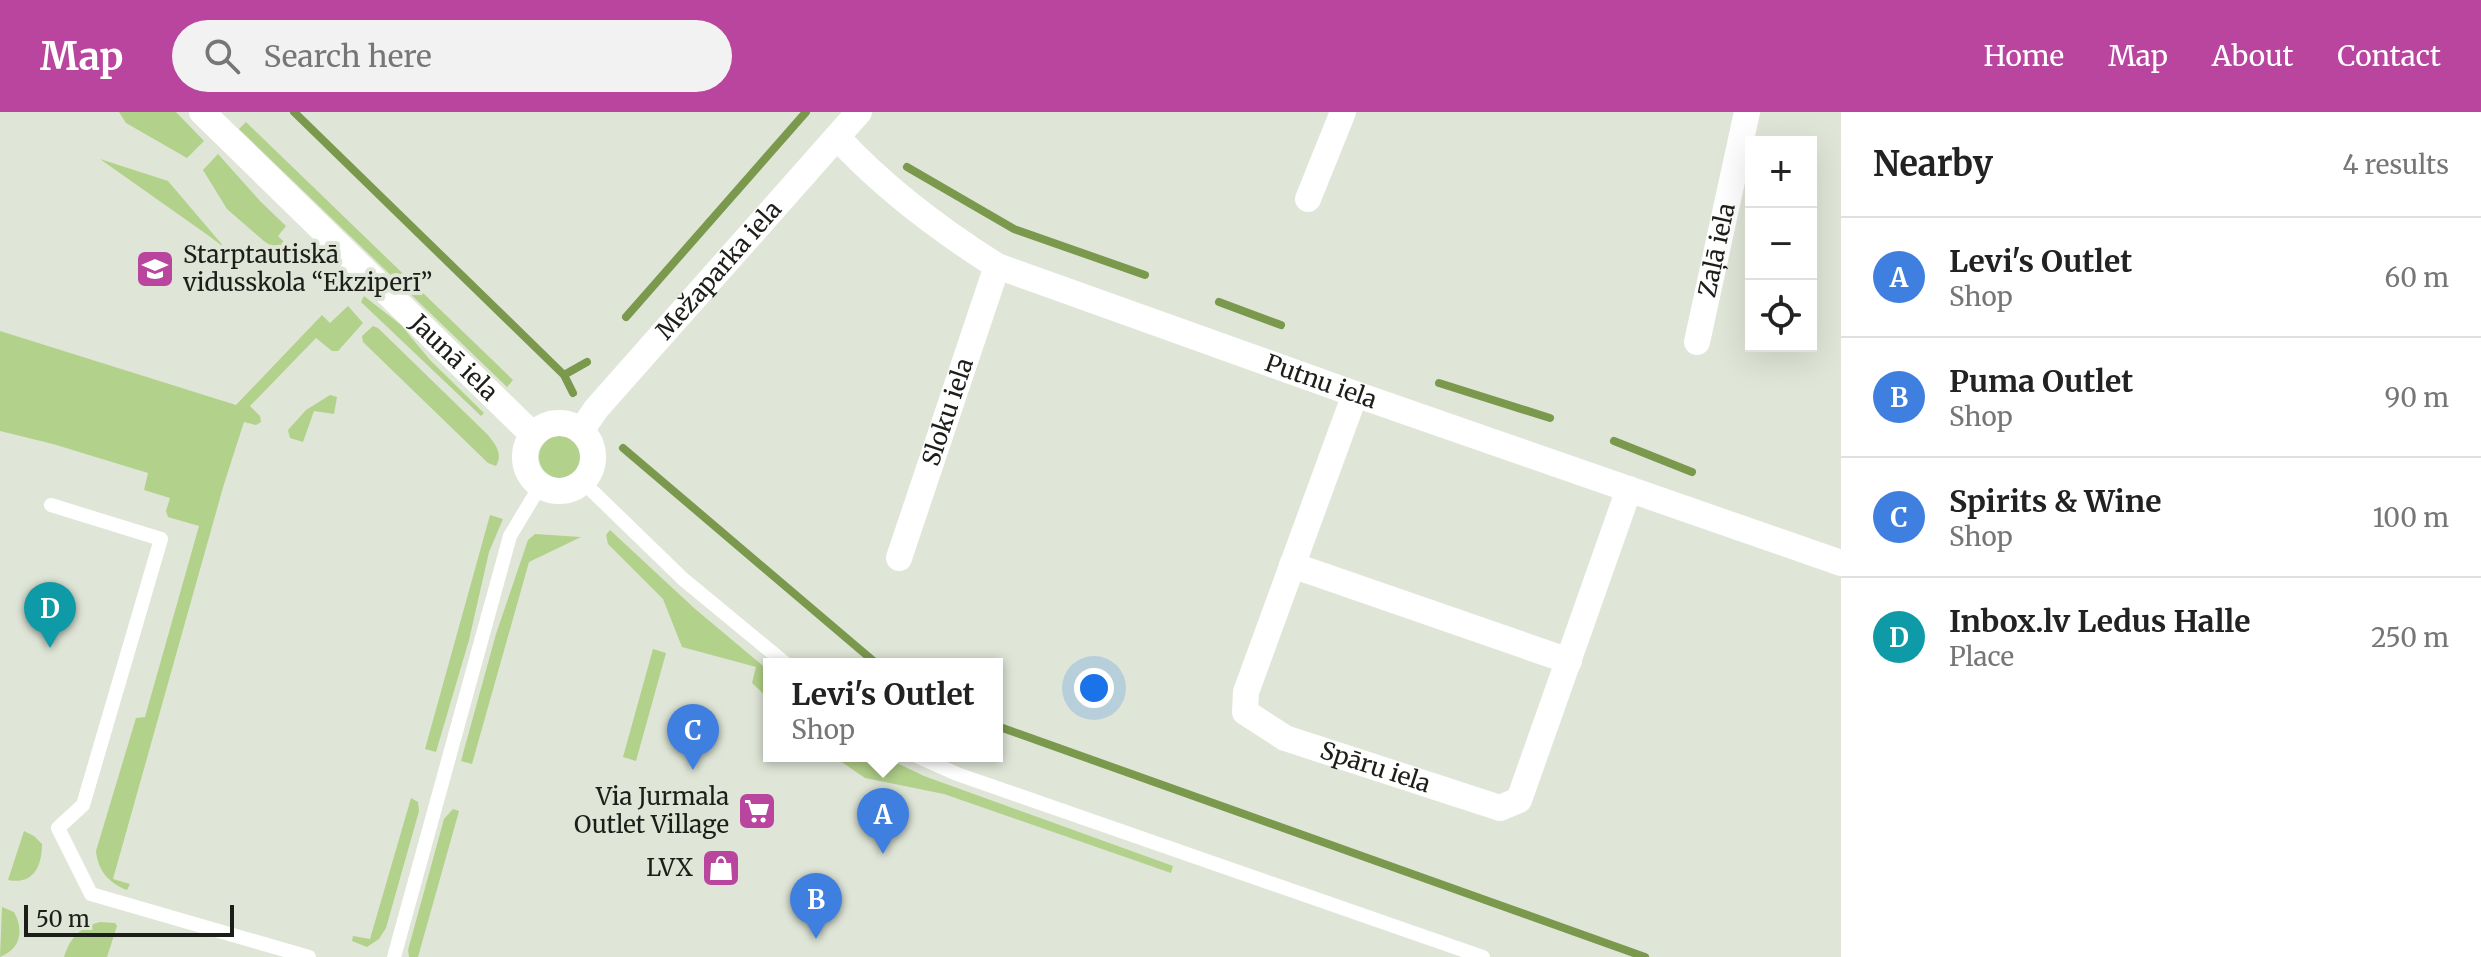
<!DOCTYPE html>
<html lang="en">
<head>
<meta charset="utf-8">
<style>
	body { margin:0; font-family:Merriweather,serif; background:#f2f2f2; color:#222 }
	.controls { position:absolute; right:24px; top:24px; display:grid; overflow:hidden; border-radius:0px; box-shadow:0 8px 32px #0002 }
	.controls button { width:72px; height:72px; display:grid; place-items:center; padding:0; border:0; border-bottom:2px solid #e0e0e0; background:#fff; color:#222; font:40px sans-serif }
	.scale { position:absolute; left:24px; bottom:20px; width:210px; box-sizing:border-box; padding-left:8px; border:4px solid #1c1e19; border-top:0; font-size:22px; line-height:28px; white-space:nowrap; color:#1c1e19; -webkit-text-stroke:6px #dfe6d7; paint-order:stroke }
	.you { position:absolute; left:1094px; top:576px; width:28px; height:28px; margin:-20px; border:6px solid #fff; border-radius:50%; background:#1a73e8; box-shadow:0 0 0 12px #1a73e833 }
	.badge { display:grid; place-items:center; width:52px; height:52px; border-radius:50%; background:#b9459f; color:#fff; font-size:26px; font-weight:700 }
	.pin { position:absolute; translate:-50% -66px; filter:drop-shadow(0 2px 4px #0008) }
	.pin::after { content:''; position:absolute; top:42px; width:28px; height:24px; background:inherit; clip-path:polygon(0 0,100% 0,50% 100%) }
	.popup { position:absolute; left:763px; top:546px; width:240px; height:104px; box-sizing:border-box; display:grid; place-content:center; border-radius:0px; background:#fff; filter:drop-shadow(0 2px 6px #0005); font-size:26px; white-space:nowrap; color:#767676 }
	.popup b { font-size:30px; color:#222 }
	.popup::after { content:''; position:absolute; left:50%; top:100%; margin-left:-16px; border:16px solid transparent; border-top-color:#fff }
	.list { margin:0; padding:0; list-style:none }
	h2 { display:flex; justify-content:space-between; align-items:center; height:104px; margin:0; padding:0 32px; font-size:34px }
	h2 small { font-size:26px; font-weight:400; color:#767676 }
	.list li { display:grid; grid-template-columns:52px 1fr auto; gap:24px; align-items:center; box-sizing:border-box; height:120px; padding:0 32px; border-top:2px solid #e0e0e0 }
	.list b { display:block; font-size:30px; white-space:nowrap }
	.list p { margin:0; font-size:26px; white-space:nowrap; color:#767676 }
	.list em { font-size:26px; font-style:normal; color:#767676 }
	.icon { flex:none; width:44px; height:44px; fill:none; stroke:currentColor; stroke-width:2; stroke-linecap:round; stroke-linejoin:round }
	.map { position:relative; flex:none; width:1841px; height:845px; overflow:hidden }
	header { display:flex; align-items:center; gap:48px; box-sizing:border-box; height:112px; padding:0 40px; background:#b9459f; color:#fff }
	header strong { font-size:38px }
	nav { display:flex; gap:44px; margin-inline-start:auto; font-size:28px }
	.search { width:560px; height:72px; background:#f2f2f2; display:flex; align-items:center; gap:20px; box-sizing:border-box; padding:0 28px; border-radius:44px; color:#767676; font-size:30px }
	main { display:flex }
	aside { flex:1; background:#fff }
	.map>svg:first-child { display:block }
</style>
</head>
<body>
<header>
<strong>Map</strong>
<div class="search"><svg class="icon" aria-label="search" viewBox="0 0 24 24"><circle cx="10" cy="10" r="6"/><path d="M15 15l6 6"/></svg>Search here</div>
<nav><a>Home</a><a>Map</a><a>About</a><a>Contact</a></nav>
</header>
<main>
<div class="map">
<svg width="1841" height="845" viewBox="0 0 1841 845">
	<rect width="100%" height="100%" fill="#dfe6d7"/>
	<!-- green -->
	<path fill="#b2d18a" d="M119,0H176L204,29L187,46L126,11Z
		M246,10L513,268L507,275L239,17Z
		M218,42L260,89L286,114L278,124L289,135L284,141L265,130L227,97L203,58Z
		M100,47L168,69L225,136L209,124Z
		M364,184L401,213L430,248L484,301L481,304L361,190Z
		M348,194L363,211L338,239H332L316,226L250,294L260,304L261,310L256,313L244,310L224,372L113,767L130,772L127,778C109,771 98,759 96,739L136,606L145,605L199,414L168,405L166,399L170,386L144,378L148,361L53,332L0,319V219L236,293L322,203L330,211Z
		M373,214L378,216L488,323C496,333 503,342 496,354L488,351L363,230L362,224Z
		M330,283L337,285L334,302L314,299L303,330L290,326L288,318L306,298Z
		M539 345a21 21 0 1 1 42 0a21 21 0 1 1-42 0Z
		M490,403L503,407L489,440L469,528L436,640L425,637Z
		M610,418L694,496L769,559V587L752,571L756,555L682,535L663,487L608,432L606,423Z
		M535,422L581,425L529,450L472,652L461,649L496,522L528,428Z
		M653,537L666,541L636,649L623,645Z
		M833,644H882L924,664L1173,754L1171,761L944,682L865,666Z
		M411,686L418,690L419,699L386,816L379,827L367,835L352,829L353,824L370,827Z
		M453,697L459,699L418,845H409L408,838L444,707Z
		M24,719L34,724L42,732C42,755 33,773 8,768Z
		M2,795L14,800C24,818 21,837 0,845Z
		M100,810L115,811L117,814L107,845H64C70,826 80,815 100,810Z"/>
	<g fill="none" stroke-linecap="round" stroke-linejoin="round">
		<!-- stream -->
		<path stroke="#7a994d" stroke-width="8" d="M294,0L564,263L573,281
			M907,55L1014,117L1145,163
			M1219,190L1281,213
			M626,205L806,0
			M564,263L587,250
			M1439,271L1550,306
			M1614,329L1692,360
			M623,336L877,552
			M997,614L1645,845"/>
		<!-- service -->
		<path stroke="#fff" stroke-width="14" d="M583,370L683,467L786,552
			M51,393L161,427L83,693L58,716L91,782L309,845
			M917,644L957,662L1483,845
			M394,845L510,424L540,374"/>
		<!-- minor -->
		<g stroke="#fff" stroke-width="26">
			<path id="s1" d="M202,0L533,323"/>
			<path id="s2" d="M837,25C883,75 940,118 997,154L1355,282L1841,451"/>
			<path d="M1308,87L1343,0"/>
			<path id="s3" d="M1697,230L1747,0"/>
			<path id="s4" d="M1355,282L1246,580L1245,600L1285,626L1500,696L1519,688L1629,377"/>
			<circle cx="559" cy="345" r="34"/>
			<path id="s5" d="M581,319L596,297L859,0"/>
			<path id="s6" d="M899,446L997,154"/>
			<path d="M1292,453L1569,549"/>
		</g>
	</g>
	<!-- icons -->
	<defs>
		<g id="school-square" transform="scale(2)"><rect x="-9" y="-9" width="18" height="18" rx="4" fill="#b9459f" stroke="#dfe6d7"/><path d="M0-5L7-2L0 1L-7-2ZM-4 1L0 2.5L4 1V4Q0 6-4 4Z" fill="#fff"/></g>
		<g id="supermarket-square" transform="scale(2)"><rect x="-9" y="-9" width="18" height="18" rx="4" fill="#b9459f" stroke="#dfe6d7"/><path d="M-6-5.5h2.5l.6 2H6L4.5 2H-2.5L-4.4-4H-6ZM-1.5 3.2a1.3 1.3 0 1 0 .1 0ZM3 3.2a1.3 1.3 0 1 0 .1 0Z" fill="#fff"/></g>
		<g id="shop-square" transform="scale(2)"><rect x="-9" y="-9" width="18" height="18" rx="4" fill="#b9459f" stroke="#dfe6d7"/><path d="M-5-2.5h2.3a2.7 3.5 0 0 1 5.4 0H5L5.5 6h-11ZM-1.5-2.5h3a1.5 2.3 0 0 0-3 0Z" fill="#fff"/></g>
	</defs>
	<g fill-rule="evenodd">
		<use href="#school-square" x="155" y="157"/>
		<use href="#supermarket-square" x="757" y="699"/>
		<use href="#shop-square" x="721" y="756"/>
	</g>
	<g text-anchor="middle" stroke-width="8" stroke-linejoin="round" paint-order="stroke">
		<!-- street labels -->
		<g font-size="24" fill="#1c1e19" stroke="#dfe6d7">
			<text dy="8" stroke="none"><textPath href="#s3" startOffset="94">Zaļā iela</textPath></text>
			<text dy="8" stroke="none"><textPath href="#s5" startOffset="212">Mežaparka iela</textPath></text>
			<text dy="8" stroke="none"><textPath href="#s1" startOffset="352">Jaunā iela</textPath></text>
			<text dy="8" stroke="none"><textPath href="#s2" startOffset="550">Putnu iela</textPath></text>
			<text dy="8" stroke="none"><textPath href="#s6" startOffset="154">Sloku iela</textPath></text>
			<text dy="8" stroke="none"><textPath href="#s4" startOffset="480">Spāru iela</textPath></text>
		</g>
		<!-- poi labels -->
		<g font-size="24" fill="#1c1e19" stroke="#dfe6d7" text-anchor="end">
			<text x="183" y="151" text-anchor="start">Starptautiskā<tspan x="183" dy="28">vidusskola “Ekziperī”</tspan></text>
			<text x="729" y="693">Via Jurmala<tspan x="729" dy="28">Outlet Village</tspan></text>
			<text x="693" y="764">LVX</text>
		</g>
	</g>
</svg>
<div class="controls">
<button>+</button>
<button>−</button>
<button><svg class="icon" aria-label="locate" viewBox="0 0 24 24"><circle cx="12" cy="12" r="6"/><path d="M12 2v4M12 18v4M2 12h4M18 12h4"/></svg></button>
</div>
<div class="scale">50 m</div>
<div class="you"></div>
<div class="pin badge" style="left:883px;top:742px;background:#3f7fe0">A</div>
<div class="popup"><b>Levi's Outlet</b>Shop</div>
<div class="pin badge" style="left:816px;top:827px;background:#3f7fe0">B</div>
<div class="pin badge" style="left:693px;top:658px;background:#3f7fe0">C</div>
<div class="pin badge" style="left:50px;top:536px;background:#0f9aa8">D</div>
</div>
<aside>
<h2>Nearby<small>4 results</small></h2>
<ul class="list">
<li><span class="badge" style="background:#3f7fe0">A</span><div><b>Levi's Outlet</b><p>Shop</p></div><em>60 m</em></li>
<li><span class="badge" style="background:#3f7fe0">B</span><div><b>Puma Outlet</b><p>Shop</p></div><em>90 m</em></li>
<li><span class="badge" style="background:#3f7fe0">C</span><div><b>Spirits &amp; Wine</b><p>Shop</p></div><em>100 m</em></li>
<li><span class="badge" style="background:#0f9aa8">D</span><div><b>Inbox.lv Ledus Halle</b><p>Place</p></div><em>250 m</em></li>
</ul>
</aside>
</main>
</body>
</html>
